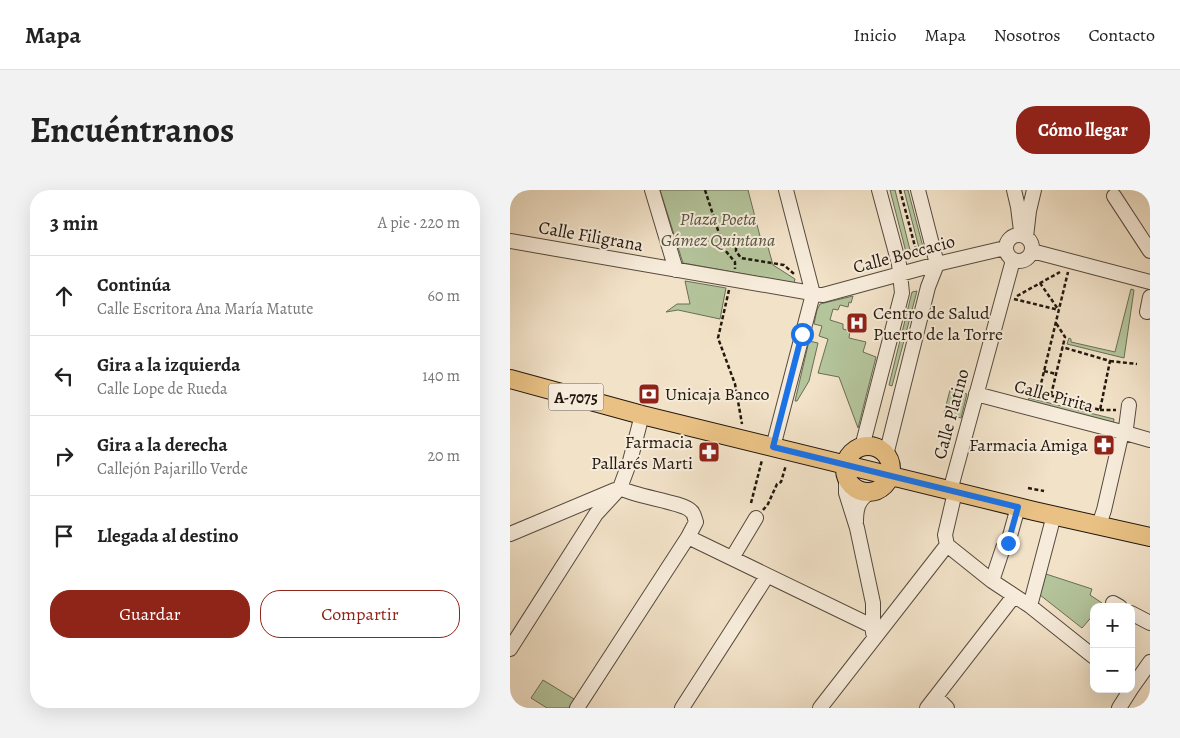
<!DOCTYPE html>
<html lang="es">
<head>
<meta charset="utf-8">
<style>
	body { margin:0; font-family:Alegreya,serif; background:#f2f2f2; color:#222 }
	.controls { position:absolute; right:15px; bottom:15px; display:grid; overflow:hidden; border-radius:10px; box-shadow:0 5px 20px #0002 }
	.controls button { width:45px; height:45px; display:grid; place-items:center; padding:0; border:0; border-bottom:1px solid #e0e0e0; background:#fff; color:#222; font:25px sans-serif }
	.stop { position:absolute; width:15px; height:15px; margin:-11px; border:4px solid #1a73e8; border-radius:50%; background:#fff }
	.stop.end { background:#1a73e8; border-color:#fff; box-shadow:0 1px 5px #0008 }
	.list { margin:0; padding:0; list-style:none }
	h2 { display:flex; justify-content:space-between; align-items:center; height:65px; margin:0; padding:0 20px; font-size:21px }
	h2 small { font-size:16px; font-weight:400; color:#767676 }
	.list li { display:grid; grid-template-columns:32px 1fr auto; gap:15px; align-items:center; box-sizing:border-box; height:80px; padding:0 20px; border-top:1px solid #e0e0e0 }
	.list b { display:block; font-size:19px; white-space:nowrap }
	.list p { margin:0; font-size:16px; white-space:nowrap; color:#767676 }
	.list em { font-size:16px; font-style:normal; color:#767676 }
	.actions { display:flex; gap:10px; padding:15px 20px }
	.actions a { flex:1; padding:11px 0; border:1px solid #8f2418; border-radius:20px; text-align:center; font-size:18px; color:#8f2418 }
	.actions .main { background:#8f2418; color:#fff }
	.icon { flex:none; width:28px; height:28px; fill:none; stroke:currentColor; stroke-width:2; stroke-linecap:round; stroke-linejoin:round }
	.map { position:relative; flex:none; width:640px; height:518px; overflow:hidden; border-radius:20px }
	header { display:flex; align-items:center; gap:30px; box-sizing:border-box; height:70px; padding:0 25px; background:#fff; border-bottom:1px solid #e0e0e0 }
	header strong { font-size:24px }
	nav { display:flex; gap:28px; margin-inline-start:auto; font-size:18px }
	.intro { display:flex; align-items:center; justify-content:space-between; box-sizing:border-box; height:120px; padding:0 30px }
	h1 { margin:0; font-size:35px }
	.button { padding:12px 22px; border-radius:20px; background:#8f2418; color:#fff; font-size:18px; font-weight:700 }
	main { display:flex; gap:30px; padding:0 30px }
	aside { flex:1; background:#fff; border-radius:20px; box-shadow:0 5px 20px #0002 }
	.map>svg:first-child { display:block }
</style>
</head>
<body>
<header>
<strong>Mapa</strong>
<nav><a>Inicio</a><a>Mapa</a><a>Nosotros</a><a>Contacto</a></nav>
</header>
<div class="intro"><h1>Encuéntranos</h1><a class="button">Cómo llegar</a></div>
<main>
<aside>
<h2>3 min<small>A pie · 220 m</small></h2>
<ul class="list">
<li><svg class="icon" aria-label="ahead" viewBox="0 0 24 24"><path d="M12 20V5M6 11l6-6 6 6"/></svg><div><b>Continúa</b><p>Calle Escritora Ana María Matute</p></div><em>60 m</em></li>
<li><svg class="icon" aria-label="left" viewBox="0 0 24 24"><path d="M17 20v-9H6M10 6l-5 5 5 5"/></svg><div><b>Gira a la izquierda</b><p>Calle Lope de Rueda</p></div><em>140 m</em></li>
<li><svg class="icon" aria-label="right" viewBox="0 0 24 24"><path d="M7 20v-9h11M14 6l5 5-5 5"/></svg><div><b>Gira a la derecha</b><p>Callejón Pajarillo Verde</p></div><em>20 m</em></li>
<li><svg class="icon" aria-label="arrive" viewBox="0 0 24 24"><path d="M6 21V4h12l-3 4 3 4H6"/></svg><div><b>Llegada al destino</b></div></li>
</ul>
<div class="actions"><a class="main">Guardar</a><a>Compartir</a></div>
</aside>
<div class="map">
<svg width="640" height="518" viewBox="0 0 640 518">
	<rect width="100%" height="100%" fill="#f2e2c8"/>
	<filter id="stains"><feTurbulence type="fractalNoise" baseFrequency=".004" numOctaves="4"/><feColorMatrix values="0 0 0 0 .2 0 0 0 0 .09 0 0 0 0 .02 0 0 0 .5 -.17"/></filter>
	<radialGradient id="worn" r=".72"><stop offset=".6" stop-color="#630" stop-opacity="0"/><stop offset="1" stop-color="#630" stop-opacity=".3"/></radialGradient>
	<!-- green -->
	<path fill="#b4c49b" stroke="#6a6e55" d="M150,0H238L251,50H256L263,75L285,89L284,93L173,73Z
		M380,0H385L400,60L396,62Z
		M394,0H398L413,57L409,58Z
		M175,91L216,98L210,129L168,120L156,122L167,114H180Z
		M621,99L624,100L614,168L557,154L559,148L561,149V152L605,162Z
		M407,101L382,196L379,195L402,102Z
		M343,106L341,113L339,112L338,117L330,115L328,120L323,119L320,130L333,134V139L340,141L339,148L356,152L353,162L366,167L348,238L329,187L308,183L318,149L309,146L312,136L304,134L307,120L310,114Z
		M299,151L308,153L299,191L287,211H285Z
		M440,200L457,204L451,228L434,223Z
		M519,208L604,229L603,235L517,214Z
		M536,384L582,399L580,405L592,413L589,417H584V424L572,438L530,405Z
		M33,490L64,509L59,518H37L21,508Z"/>
	<g fill="none" stroke-linecap="round" stroke-linejoin="round">
		<!-- minor casing -->
		<g stroke="#554a3d" stroke-width="16">
			<path id="minor" d="M142,0L166,80
				M504,0L508,17L511,41
				M604,6L640,61
				M496 58a13 13 0 1 1 26 0a13 13 0 1 1-26 0Z
				M516,47L519,21L524,0
				M0,51L313,105L427,74L495,58
				M522,61L640,92
				M637,122L640,107
				M466,204L612,242L594,320L589,335
				M619,215L616,238L612,242L640,250
				M263,257L303,104L276,0
				M352,257L392,103L389,74L369,0
				M376,265L418,97L427,74L408,0
				M336,287V303L347,338L363,413V443
				M110,298C126,307 173,312 181,321C184,323 185,329 186,332L178,347L362,436
				M440,301L503,70
				M445,302L435,345L437,355L482,391L520,416L584,467
				M346,332C346,319 348,310 359,303
				M0,344L105,300
				M222,368L246,328
				M482,391L493,358L498,353L508,317
				M603,413L610,417
				M520,416L544,325
				M621,423L640,433
				M0,459L86,324L110,298L120,271L132,225
				M621,499L640,472
				M426,507L437,518
				M67,518L178,347
				M172,518L257,386
				M310,518L437,355
				M417,518L504,406
				M609,518L621,499"/>
		</g>
		<!-- major casing -->
		<g stroke="#21180f" stroke-width="20">
			<path id="major" d="M0,189L132,225L524,321L640,347
				M335 279a23 23 0 1 1 46 0a23 23 0 1 1-46 0Z"/>
		</g>
		<!-- path -->
		<path stroke="#21180f" stroke-width="2.5" stroke-dasharray="4 2.5" stroke-linecap="butt" d="M195,0L214,59L225,72V79
			M390,0L407,64
			M212,52H226V61L231,68L274,75L284,84
			M399,64L411,61
			M530,93L548,119
			M219,100L208,148L225,194L232,234
			M507,106L550,82
			M504,109L549,120
			M600,171L627,174
			M534,181L546,184
			M529,202L590,220L600,171L552,157
			M516,204L517,200L529,202L558,82
			M541,205L555,147L546,133
			M590,220H606
			M518,298L534,301
			M241,313L252,270
			M253,320L258,314L267,294L271,292L276,275"/>
		<!-- minor -->
		<use href="#minor" stroke="#f7ecdb" stroke-width="14"/>
		<!-- major -->
		<use href="#major" stroke="#e9c184" stroke-width="18"/>
	</g>
	<g fill="none" stroke-linecap="round" stroke-linejoin="round">
		<!-- route -->
		<path stroke="#1a73e8" stroke-width="6" d="M292,144L263,257L508,317L498,353"/>
	</g>
	<!-- icons -->
	<defs>
		<g id="hospital-square" transform="scale(1.125)"><rect x="-9" y="-9" width="18" height="18" rx="4" fill="#8f2418" stroke="#f7ecdb"/><path d="M-5-5h3v3.5h4V-5h3V5h-3V1.5h-4V5h-3Z" fill="#fff"/></g>
		<g id="bank-square" transform="scale(1.125)"><rect x="-9" y="-9" width="18" height="18" rx="4" fill="#8f2418" stroke="#f7ecdb"/><path d="M-6-4H6V4H-6ZM0-2.3a2.3 2.3 0 1 0 0 4.6a2.3 2.3 0 1 0 0-4.6Z" fill="#fff"/></g>
		<g id="pharmacy-square" transform="scale(1.125)"><rect x="-9" y="-9" width="18" height="18" rx="4" fill="#8f2418" stroke="#f7ecdb"/><path d="M-2-6h4v4h4v4h-4v4h-4v-4h-4v-4h4Z" fill="#fff"/></g>
	</defs>
	<g fill-rule="evenodd">
		<use href="#hospital-square" x="347" y="133"/>
		<use href="#bank-square" x="139" y="204"/>
		<use href="#pharmacy-square" x="594" y="255"/>
		<use href="#pharmacy-square" x="199" y="262"/>
	</g>
	<g text-anchor="middle" stroke-width="4" stroke-linejoin="round" paint-order="stroke">
		<!-- shield labels -->
		<rect fill="#f7ecdb" stroke="#61584c" stroke-width="1" x="38.5" y="193.5" width="55" height="27" rx="4"/>
		<g font-size="16" font-weight="bold" fill="#21180f">
			<text x="66" y="213">A-7075</text>
		</g>
		<!-- park labels -->
		<g font-size="18" font-style="italic" fill="#545440" stroke="#f7ecdb">
			<text x="208" y="35">Plaza Poeta<tspan x="208" dy="21">Gámez Quintana</tspan></text>
		</g>
		<!-- street labels -->
		<g font-size="18" fill="#21180f" stroke="#f7ecdb">
			<text transform="translate(81 46) rotate(10)" y="6">Calle Filigrana</text>
			<text transform="translate(394 64) rotate(-15)" y="6">Calle Boccacio</text>
			<text transform="translate(544 206) rotate(15)" y="6">Calle Pirita</text>
			<text transform="translate(441 224) rotate(-75)" y="6">Calle Platino</text>
		</g>
		<!-- poi labels -->
		<g font-size="18" fill="#21180f" stroke="#f7ecdb" text-anchor="start">
			<text x="363" y="129">Centro de Salud<tspan x="363" dy="21">Puerto de la Torre</tspan></text>
			<text x="155" y="210">Unicaja Banco</text>
			<text x="183" y="258" text-anchor="end">Farmacia<tspan x="183" dy="21">Pallarés Marti</tspan></text>
			<text x="578" y="261" text-anchor="end">Farmacia Amiga</text>
		</g>
	</g>
	<rect width="100%" height="100%" filter="url(#stains)"/>
	<rect width="100%" height="100%" fill="url(#worn)"/>
</svg>
<div class="controls">
<button>+</button>
<button>−</button>
</div>
<div class="stop" style="left:292px;top:144px"></div>
<div class="stop end" style="left:498px;top:353px"></div>
</div>
</main>
</body>
</html>
